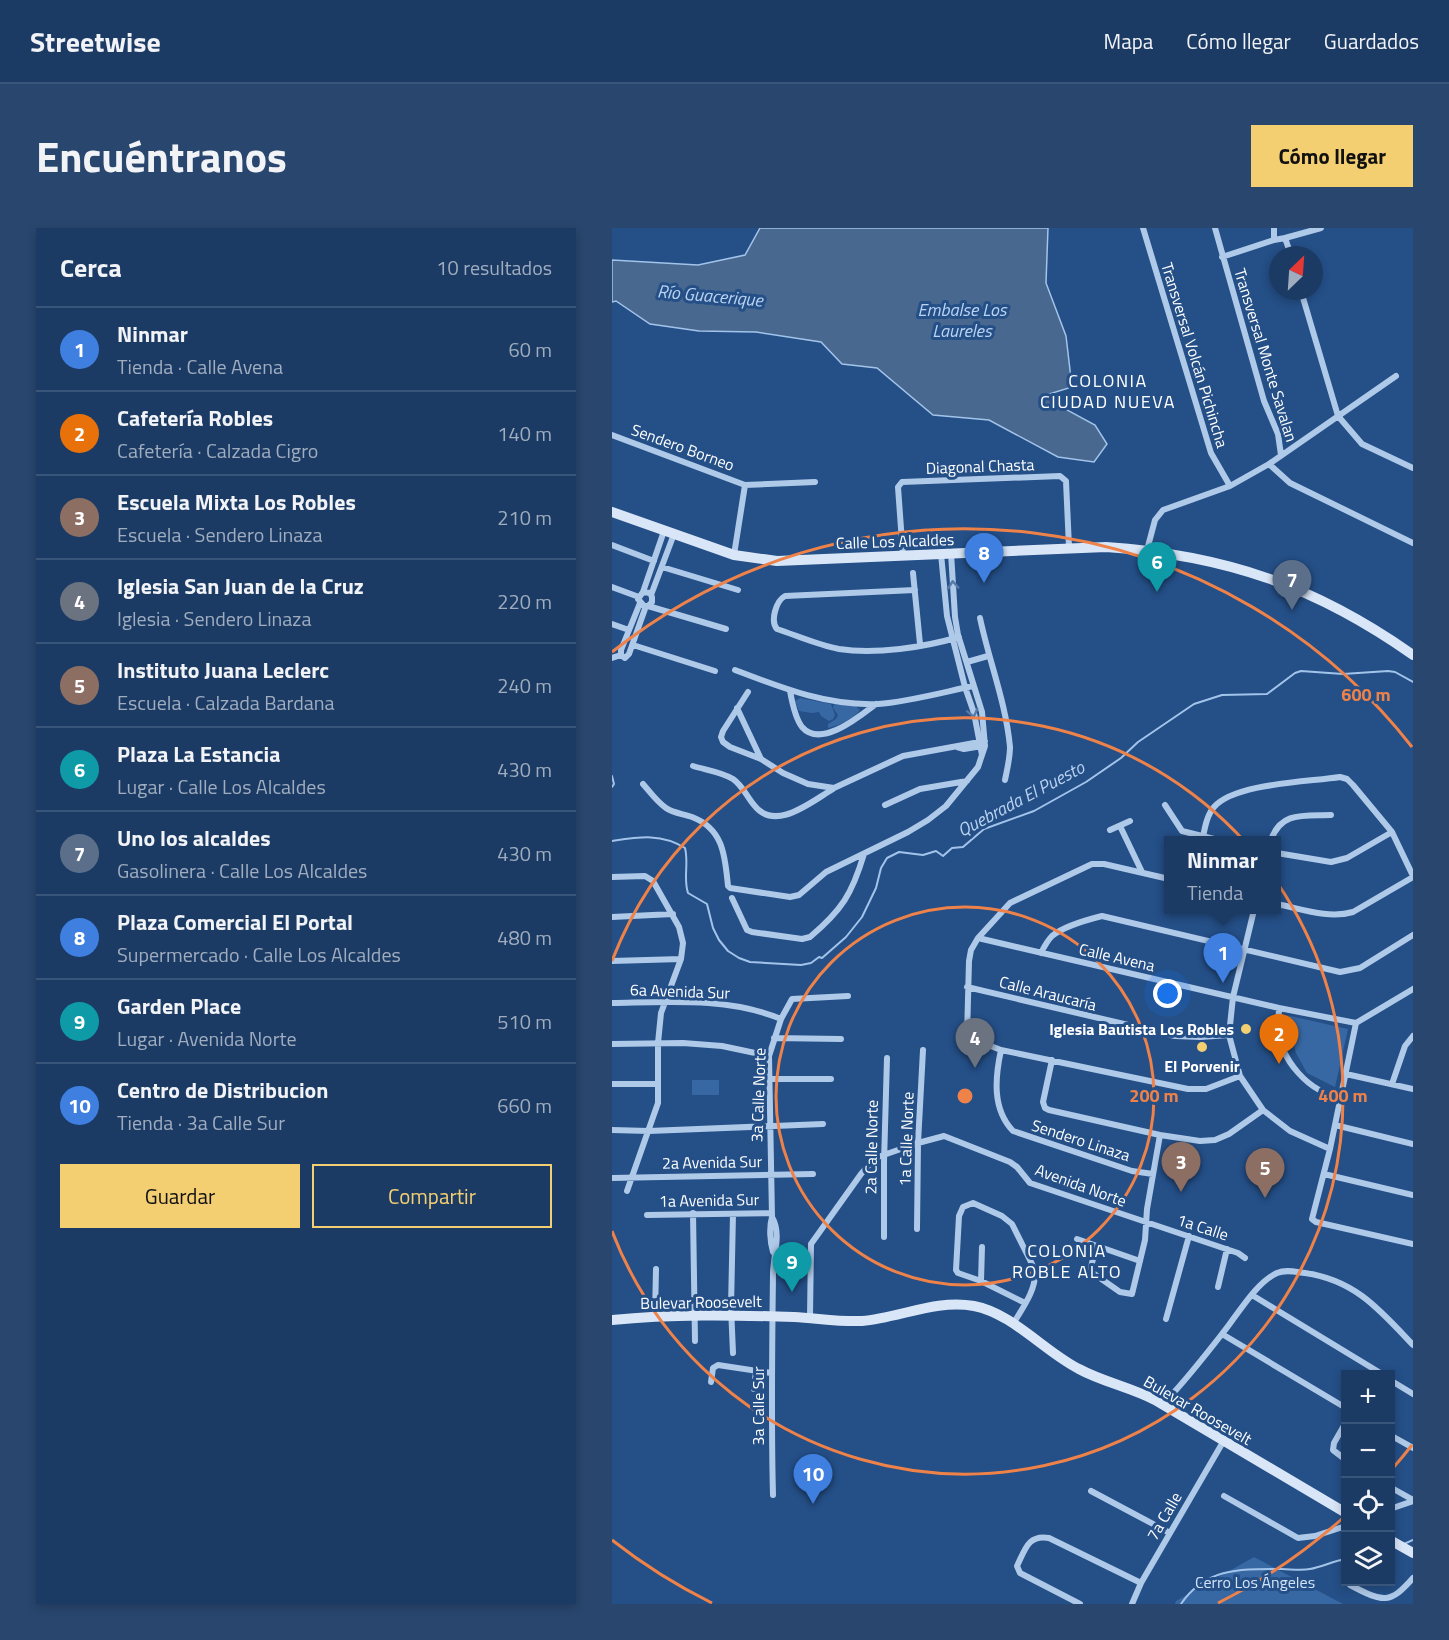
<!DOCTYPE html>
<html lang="es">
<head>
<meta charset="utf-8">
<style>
	body { margin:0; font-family:"Titillium Web",sans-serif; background:#28466e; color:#f1f3f6 }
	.controls { position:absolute; right:18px; bottom:18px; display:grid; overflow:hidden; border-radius:0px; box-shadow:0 3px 9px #0003 }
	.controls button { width:54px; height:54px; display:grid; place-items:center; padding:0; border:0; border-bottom:2px solid #395579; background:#1b3b65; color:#f1f3f6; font:30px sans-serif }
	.compass { position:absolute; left:657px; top:18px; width:54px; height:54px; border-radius:50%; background:#1b3b65; box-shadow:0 3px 9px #0003; rotate:25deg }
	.you { position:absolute; left:556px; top:766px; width:21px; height:21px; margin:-15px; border:4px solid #fff; border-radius:50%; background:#1a73e8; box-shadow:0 0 0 9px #1a73e833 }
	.badge { display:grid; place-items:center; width:39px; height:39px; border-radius:50%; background:#f4cf72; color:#fff; font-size:20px; font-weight:700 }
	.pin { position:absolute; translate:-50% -50px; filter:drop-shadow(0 2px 3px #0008) }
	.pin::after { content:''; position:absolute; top:32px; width:21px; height:18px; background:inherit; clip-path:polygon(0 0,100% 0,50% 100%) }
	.popup { position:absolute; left:552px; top:608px; width:117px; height:78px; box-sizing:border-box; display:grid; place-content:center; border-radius:0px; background:#1b3b65; filter:drop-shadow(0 2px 4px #0005); font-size:20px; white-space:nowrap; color:#a0adbf }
	.popup b { font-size:22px; color:#f1f3f6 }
	.popup::after { content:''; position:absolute; left:50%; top:100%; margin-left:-12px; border:12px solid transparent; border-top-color:#1b3b65 }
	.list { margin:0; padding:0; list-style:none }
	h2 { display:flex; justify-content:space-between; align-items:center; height:78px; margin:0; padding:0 24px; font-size:26px }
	h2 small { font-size:20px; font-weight:400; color:#a0adbf }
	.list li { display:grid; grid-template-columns:39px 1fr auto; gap:18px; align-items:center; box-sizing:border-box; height:84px; padding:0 24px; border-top:2px solid #395579 }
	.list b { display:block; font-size:22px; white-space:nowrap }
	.list p { margin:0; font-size:20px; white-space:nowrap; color:#a0adbf }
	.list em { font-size:20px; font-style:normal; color:#a0adbf }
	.actions { display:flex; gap:12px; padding:18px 24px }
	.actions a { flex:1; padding:14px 0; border:2px solid #f4cf72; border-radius:0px; text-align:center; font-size:21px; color:#f4cf72 }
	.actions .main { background:#f4cf72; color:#111 }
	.icon { flex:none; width:33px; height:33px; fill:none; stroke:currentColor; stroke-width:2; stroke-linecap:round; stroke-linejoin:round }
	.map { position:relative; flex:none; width:801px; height:1376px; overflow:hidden; border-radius:0px }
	header { display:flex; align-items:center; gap:36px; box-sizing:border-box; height:84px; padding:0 30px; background:#1b3b65; border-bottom:2px solid #395579 }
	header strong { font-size:28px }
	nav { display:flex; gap:33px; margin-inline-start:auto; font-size:21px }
	.intro { display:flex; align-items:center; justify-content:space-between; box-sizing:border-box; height:144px; padding:0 36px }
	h1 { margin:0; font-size:42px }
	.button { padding:15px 27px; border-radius:0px; background:#f4cf72; color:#111; font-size:21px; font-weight:700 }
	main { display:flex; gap:36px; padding:0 36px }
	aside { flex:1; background:#1b3b65; border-radius:0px; box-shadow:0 3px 9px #0003 }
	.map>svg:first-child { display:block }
</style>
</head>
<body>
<header>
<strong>Streetwise</strong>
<nav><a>Mapa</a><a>Cómo llegar</a><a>Guardados</a></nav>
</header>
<div class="intro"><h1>Encuéntranos</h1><a class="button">Cómo llegar</a></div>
<main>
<aside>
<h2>Cerca<small>10 resultados</small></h2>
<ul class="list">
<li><span class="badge" style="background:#3f7fe0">1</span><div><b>Ninmar</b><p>Tienda · Calle Avena</p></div><em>60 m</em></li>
<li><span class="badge" style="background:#e8710a">2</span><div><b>Cafetería Robles</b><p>Cafetería · Calzada Cigro</p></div><em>140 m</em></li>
<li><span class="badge" style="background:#8d6e63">3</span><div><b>Escuela Mixta Los Robles</b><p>Escuela · Sendero Linaza</p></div><em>210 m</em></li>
<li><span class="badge" style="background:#6b7280">4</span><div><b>Iglesia San Juan de la Cruz</b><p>Iglesia · Sendero Linaza</p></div><em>220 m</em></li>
<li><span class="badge" style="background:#8d6e63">5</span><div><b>Instituto Juana Leclerc</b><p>Escuela · Calzada Bardana</p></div><em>240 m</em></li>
<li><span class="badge" style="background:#0f9aa8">6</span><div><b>Plaza La Estancia</b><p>Lugar · Calle Los Alcaldes</p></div><em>430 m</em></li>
<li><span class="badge" style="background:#5c6f8a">7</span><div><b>Uno los alcaldes</b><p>Gasolinera · Calle Los Alcaldes</p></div><em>430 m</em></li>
<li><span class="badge" style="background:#3f7fe0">8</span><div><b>Plaza Comercial El Portal</b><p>Supermercado · Calle Los Alcaldes</p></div><em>480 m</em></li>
<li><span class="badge" style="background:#0f9aa8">9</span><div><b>Garden Place</b><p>Lugar · Avenida Norte</p></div><em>510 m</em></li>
<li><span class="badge" style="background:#3f7fe0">10</span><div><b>Centro de Distribucion</b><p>Tienda · 3a Calle Sur</p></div><em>660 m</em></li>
</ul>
<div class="actions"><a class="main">Guardar</a><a>Compartir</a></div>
</aside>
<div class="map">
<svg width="801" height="1376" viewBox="0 0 801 1376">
	<rect width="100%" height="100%" fill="#244f87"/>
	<!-- green -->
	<path fill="#3868a4" d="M188,470L219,476L223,487L221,491L217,493L209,488L207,484L200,485L187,483L183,473Z
		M222,476L243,478L248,482C241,491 228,497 216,500V496L224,491L226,487L221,480Z
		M674,787L736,801L723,859L695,845L684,825Z
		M80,852H107V867H80Z
		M642,1329L731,1376H563L564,1373Z"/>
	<!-- water -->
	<path fill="#496890" stroke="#a3c4ea" stroke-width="1.5" d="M148,0H436L434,55L454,108L460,159L437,166L455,182L483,197L495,216L482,234L446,229L377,192L321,187L265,140L230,136L209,114L144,104L87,103L38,96L4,73L0,74V32L86,37L133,27Z"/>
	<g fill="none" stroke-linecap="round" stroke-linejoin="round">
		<!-- stream -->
		<path stroke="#a3c4ea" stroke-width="2" d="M0,548L2,556L0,559
			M0,613C27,609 49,605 73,620C77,636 71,650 76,665L95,676L101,700L107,712L116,723L127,730L138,734L189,737L199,735L207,729L210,730L234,709L250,689L264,660L269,640L275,630L287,624L311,627L324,623L331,628L340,620L351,619L372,601L422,583L474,554L509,530L526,514L582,476L610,467L655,466L683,445L689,443L731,446L776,443L783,444L801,454
			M792,1316L801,1312
			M569,1376C594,1339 630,1341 669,1341C678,1341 689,1343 698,1341C710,1339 721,1333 734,1331"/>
		<!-- street -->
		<path stroke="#afc9e9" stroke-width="6" d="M531,0L599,225L618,258
			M603,0L652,173L666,206L669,227
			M662,0V12L673,10L679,27
			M673,10L709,0
			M610,29L662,12
			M689,63L726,188L750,216L801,240
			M0,207L133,257L203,254
			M657,236L678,255L801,315
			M0,317L42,333
			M535,322L543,292L551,282L618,258L657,236L784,148
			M329,326L335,388L353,459L362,485L370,527
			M122,327L133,257
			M291,328L286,259L290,254L448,248L454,253L457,319
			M50,339L126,362
			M301,345L308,416
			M0,359L27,369
			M303,362L173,368C164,373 158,393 165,401C186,408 206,417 227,421C263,427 313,419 347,409
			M31,364L52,303
			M39,367L62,306
			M28,375L9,422V427L13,430L17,426L34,378
			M36,378L40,374V369L38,365L31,364L26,371L32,378H36L114,401
			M368,390C377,433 394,475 398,519C398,530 395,542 393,552
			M0,396L17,402
			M21,417L103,443
			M0,430L9,427
			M355,434L376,428
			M123,442C170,460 215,478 266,476C295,474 332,464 361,458
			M178,463C180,474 183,490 190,499C209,521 248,488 264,476
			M136,464L111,503L109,509L111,514L118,519L149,531L171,545L196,556L222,560L291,528L373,513
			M125,480L149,531
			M345,519L352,521L370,518
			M81,538C94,542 110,544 121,551C131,558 135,569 142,577C163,605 200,573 221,561
			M31,556C38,564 45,574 54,580C61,585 72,586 80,589C112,601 113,629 116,658L118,660L178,669L187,667L214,644L296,604L316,592L334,578L366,539L373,518L370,484L346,407L343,389L339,325
			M273,577L308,561L355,553
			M553,577L570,603L606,612
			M508,598L530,644
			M498,602L518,593
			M591,609C593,599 595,587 602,579C623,555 697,554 728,549L735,551L741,557L780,604L801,648
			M659,612C669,583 692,588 719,587
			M665,625L719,634L735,630L780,604
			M0,649L33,648L41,653L67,699L71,715L69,731L49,785L46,815V875L15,963
			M557,651L492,636H480L398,675L366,710L359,722L357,733L355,809L389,822L576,861H594L628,848
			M120,670L135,702L140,704L190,711L198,709C230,682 240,666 252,626
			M665,676C690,681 716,691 741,684L801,649
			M642,682L621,769L617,807L628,848L651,882L678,903L718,921
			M0,689L61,686
			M366,710L667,780L744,795
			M429,725C432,719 435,713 440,708C452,698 474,692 490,688L728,744L748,740L801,707
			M0,733L69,731
			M355,759L563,808L588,809L617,807
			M0,775C56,774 116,769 169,791
			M667,780C667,786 666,793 666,799C668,832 697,865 729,869
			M744,795L718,921L700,991L704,994L801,1016
			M744,795L801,761
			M162,810L229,811
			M0,816L71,815L110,818L157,828
			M389,822C383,850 380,881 401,903L520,943L541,946
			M440,832L431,874L433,880L437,882L548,907L588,913L603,912L617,906L651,882
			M734,846L801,861
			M157,851H219
			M0,856H46
			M780,856L793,818L801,808
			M723,897L801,916
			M0,902L37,903L211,896
			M712,946L801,967
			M0,950L201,946
			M81,985L83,1113
			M121,986L119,1079L121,1125
			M35,987L160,985
			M160,989C170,1006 161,1028 161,1047C160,1121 159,1194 161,1267
			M305,1001L306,915L311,822
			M272,1009V934L275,830
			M465,1011L528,1033
			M484,1019L478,1043L508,1064L520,1066L533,1012L535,981L548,907
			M161,1024C158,1014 157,999 160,989L157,828L169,791L180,771L236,768
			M369,1053L370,1019
			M606,1059L615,1021
			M640,1067L770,1146
			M43,1087L44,1041
			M198,1089L199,1016L249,946L263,930L306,915L332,908L398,934L405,939L418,955L626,1025L633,1030
			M554,1091L577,1008
			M401,1096C410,1081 425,1061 423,1042L400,996L390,988L361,975L351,979L347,988L344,1042L346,1045L369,1053L413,1075
			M610,1106L734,1180
			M778,1152L801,1166
			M99,1154L101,1140L106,1137L159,1145
			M142,1161L144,1143
			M550,1177C572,1155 591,1130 610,1106C625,1088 643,1055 665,1045C674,1041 684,1044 693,1045C743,1052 768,1082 801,1117
			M734,1194L722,1215L721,1222L734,1232
			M778,1207L801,1220
			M778,1259L801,1272
			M479,1263L558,1305
			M612,1268L686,1310L703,1308L734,1298
			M778,1281L801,1273
			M738,1357C772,1375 778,1376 801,1350
			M468,1376L408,1345L405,1338C413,1322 416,1306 437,1310L529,1355
			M520,1376L529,1355L611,1214"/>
		<!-- secondary -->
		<path stroke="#d9e6f8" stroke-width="10" d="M0,284L122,327L165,333L494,319C613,327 703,358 801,427
			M0,1092C60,1086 121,1087 182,1089C204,1090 227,1094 250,1093C287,1090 324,1071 362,1078C400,1085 433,1124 467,1141C491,1154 518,1159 543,1172L734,1285
			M778,1312L801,1325"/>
	</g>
	<!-- one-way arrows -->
	<defs><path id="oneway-chevron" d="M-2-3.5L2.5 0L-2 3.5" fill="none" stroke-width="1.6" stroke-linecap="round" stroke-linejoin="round" transform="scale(1.5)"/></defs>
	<g stroke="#557aa9">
		<use href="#oneway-chevron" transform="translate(341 357) rotate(-94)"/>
		<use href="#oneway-chevron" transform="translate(361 485) rotate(76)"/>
	</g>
	<!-- distance rings -->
	<g fill="none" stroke="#ee8249" stroke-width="3">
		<circle cx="353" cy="868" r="189"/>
		<path d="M0 733A378 378 0 1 1 0 1003"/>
		<path d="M800 1217A567 567 0 0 1 781 1240M732 1289A567 567 0 0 1 606 1375M100 1375A567 567 0 0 1 0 1312M0 424A567 567 0 0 1 800 519"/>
	</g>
	<!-- markers -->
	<g fill="#f4cf72" stroke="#244f87" stroke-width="2">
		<circle cx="634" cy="801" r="6"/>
		<circle cx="590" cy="819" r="6"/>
	</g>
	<g text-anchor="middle" stroke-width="6" stroke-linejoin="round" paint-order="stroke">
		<!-- street labels -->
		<g font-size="16" fill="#fff" stroke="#244f87">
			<text transform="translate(583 127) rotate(73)" y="6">Transversal Volcán Pichincha</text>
			<text transform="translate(654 127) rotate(73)" y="6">Transversal Monte Savalan</text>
			<text transform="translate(71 219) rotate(20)" y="6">Sendero Borneo</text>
			<text transform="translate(368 238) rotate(-2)" y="6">Diagonal Chasta</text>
			<text transform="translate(283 313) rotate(-2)" y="6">Calle Los Alcaldes</text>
			<text transform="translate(505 729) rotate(13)" y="6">Calle Avena</text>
			<text transform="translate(68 763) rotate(2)" y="6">6a Avenida Sur</text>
			<text transform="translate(436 765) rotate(14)" y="6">Calle Araucaría</text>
			<text transform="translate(146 867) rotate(-88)" y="6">3a Calle Norte</text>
			<text transform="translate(294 911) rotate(-88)" y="6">1a Calle Norte</text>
			<text transform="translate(469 912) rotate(18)" y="6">Sendero Linaza</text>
			<text transform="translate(259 919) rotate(-89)" y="6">2a Calle Norte</text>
			<text transform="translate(100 934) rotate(-1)" y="6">2a Avenida Sur</text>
			<text transform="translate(469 957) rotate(20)" y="6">Avenida Norte</text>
			<text transform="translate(97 972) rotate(-1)" y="6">1a Avenida Sur</text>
			<text transform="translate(591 999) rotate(18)" y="6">1a Calle</text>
			<text transform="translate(89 1074) rotate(-1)" y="6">Bulevar Roosevelt</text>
			<text transform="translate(146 1178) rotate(-90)" y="6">3a Calle Sur</text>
			<text transform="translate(586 1182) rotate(30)" y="6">Bulevar Roosevelt</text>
			<text transform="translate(552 1288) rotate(-60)" y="6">7a Calle</text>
		</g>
		<!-- poi labels -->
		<g font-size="16" font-weight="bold" fill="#fff" stroke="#244f87" text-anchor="end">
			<text x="622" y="807">Iglesia Bautista Los Robles</text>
			<text x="590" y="844" text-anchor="middle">El Porvenir</text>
		</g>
		<!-- park labels -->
		<g font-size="16" fill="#d3e3f7" stroke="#244f87">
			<text x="643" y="1360">Cerro Los Ángeles</text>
		</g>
		<!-- water labels -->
		<g font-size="18" font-style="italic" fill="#bad3f1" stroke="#244f87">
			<text transform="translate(98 68) rotate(5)" y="6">Río Guacerique</text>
			<text x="350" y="88">Embalse Los<tspan x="350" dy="21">Laureles</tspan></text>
			<text transform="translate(409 571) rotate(-28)" y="6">Quebrada El Puesto</text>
		</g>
		<!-- neighbourhood labels -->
		<g font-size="18" letter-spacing="1.5" fill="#fff" stroke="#244f87">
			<text x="496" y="159">COLONIA<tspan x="496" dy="21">CIUDAD NUEVA</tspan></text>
			<text x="455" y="1029">COLONIA<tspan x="455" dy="21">ROBLE ALTO</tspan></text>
		</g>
	</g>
	<circle cx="353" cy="868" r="9" fill="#ee8249" stroke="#244f87" stroke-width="3"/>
	<g font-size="18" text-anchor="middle" font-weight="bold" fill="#ee8249" stroke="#244f87" stroke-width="6" stroke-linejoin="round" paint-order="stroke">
		<text x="754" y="473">600 m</text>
		<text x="542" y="874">200 m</text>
		<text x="731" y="874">400 m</text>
	</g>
</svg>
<div class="controls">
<button>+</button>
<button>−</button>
<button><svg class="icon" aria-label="locate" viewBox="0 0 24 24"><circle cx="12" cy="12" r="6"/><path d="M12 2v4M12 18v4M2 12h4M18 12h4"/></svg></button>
<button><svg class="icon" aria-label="layers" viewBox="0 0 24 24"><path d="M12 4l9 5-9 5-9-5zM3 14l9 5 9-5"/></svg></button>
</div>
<svg class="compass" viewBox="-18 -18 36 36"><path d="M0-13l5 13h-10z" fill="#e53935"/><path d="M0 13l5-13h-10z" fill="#a0adbf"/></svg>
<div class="you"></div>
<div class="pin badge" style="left:611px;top:755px;background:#3f7fe0">1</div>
<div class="popup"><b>Ninmar</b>Tienda</div>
<div class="pin badge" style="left:667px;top:836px;background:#e8710a">2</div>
<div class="pin badge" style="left:569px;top:964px;background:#8d6e63">3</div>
<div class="pin badge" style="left:363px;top:840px;background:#6b7280">4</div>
<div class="pin badge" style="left:653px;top:970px;background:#8d6e63">5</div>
<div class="pin badge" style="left:545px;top:364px;background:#0f9aa8">6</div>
<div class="pin badge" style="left:680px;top:382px;background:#5c6f8a">7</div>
<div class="pin badge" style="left:372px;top:355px;background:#3f7fe0">8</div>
<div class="pin badge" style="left:180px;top:1064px;background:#0f9aa8">9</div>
<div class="pin badge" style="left:201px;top:1276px;background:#3f7fe0">10</div>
</div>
</main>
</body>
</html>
